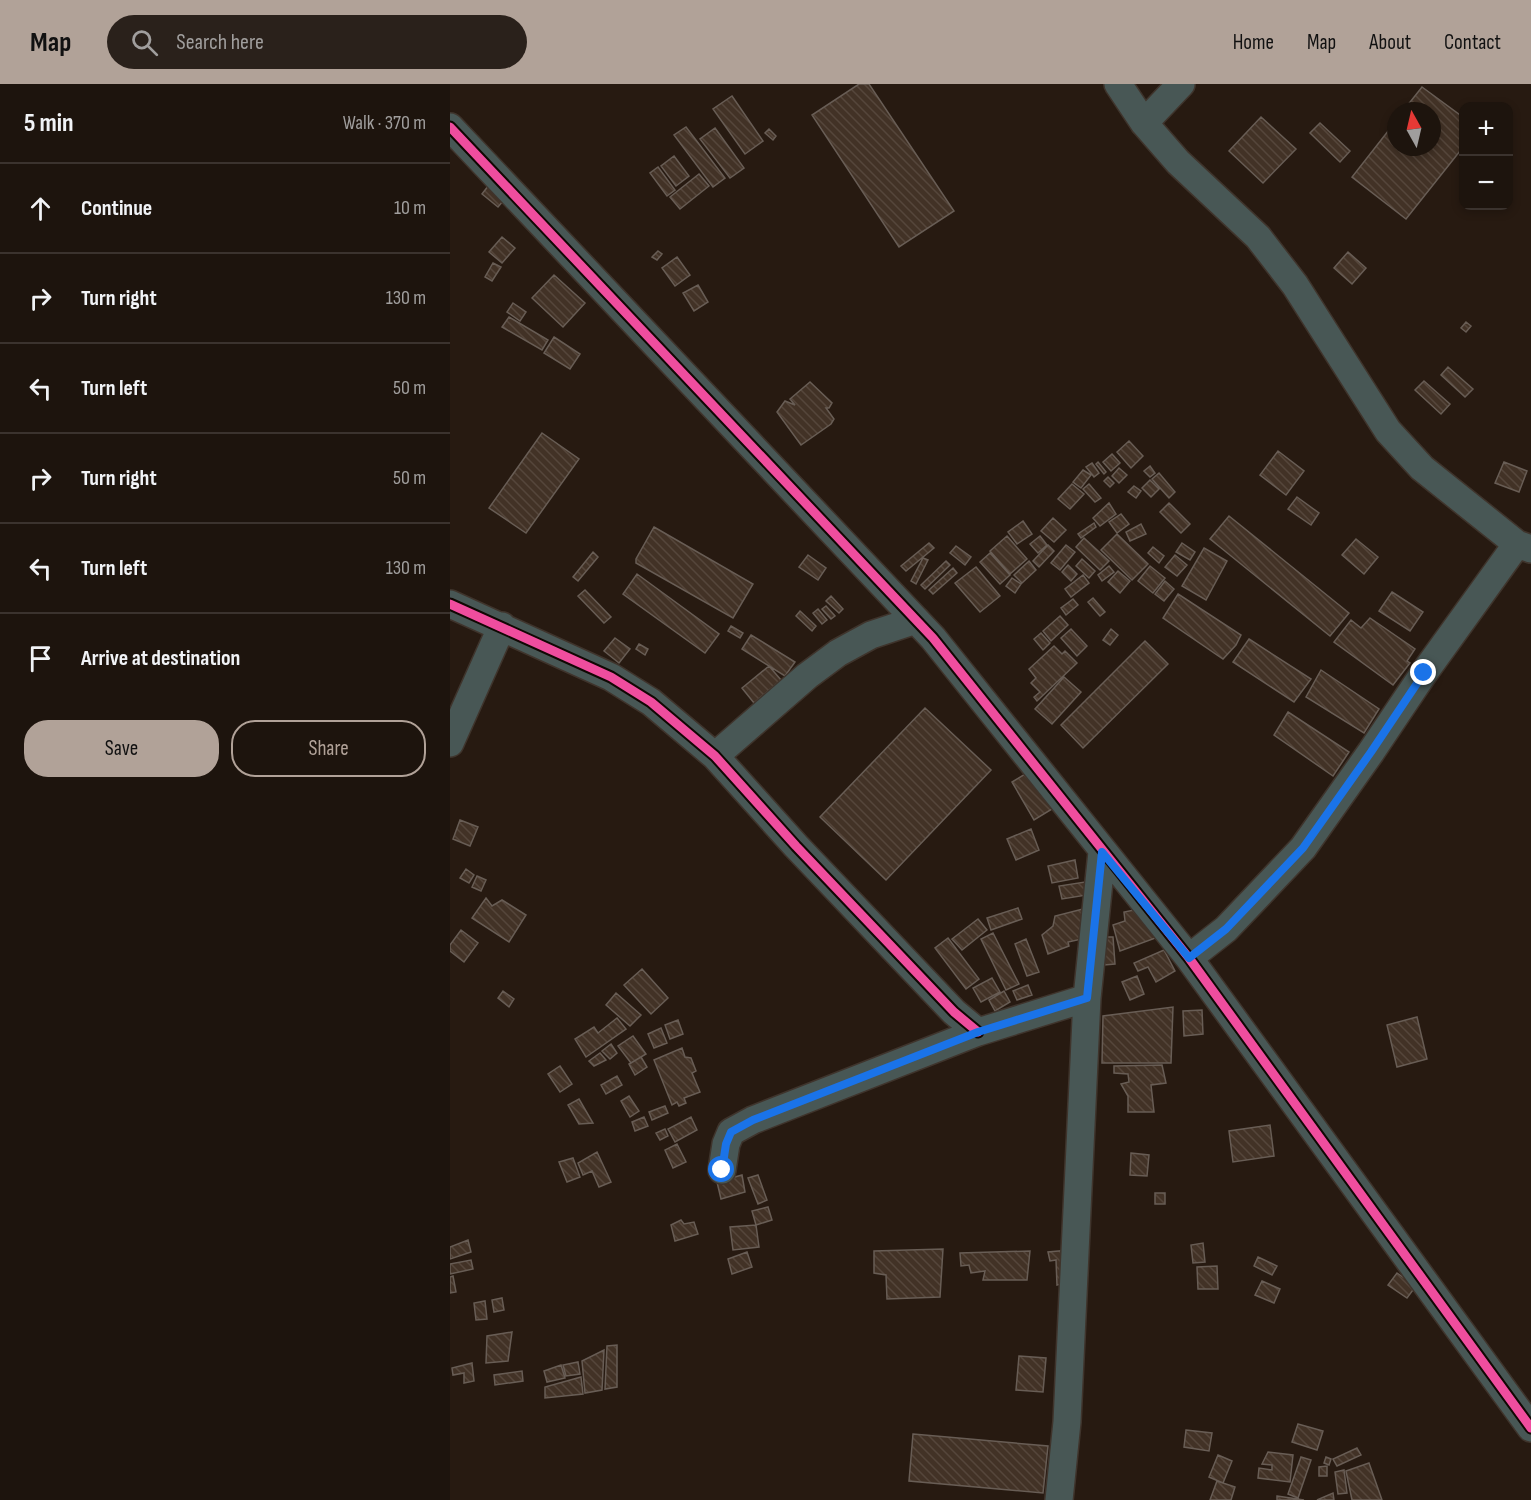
<!DOCTYPE html>
<html lang="en">
<head>
<meta charset="utf-8">
<style>
	body { margin:0; font-family:"Sofia Sans Condensed",sans-serif; background:#2a211b; color:#f1f3f6 }
	.controls { position:absolute; right:18px; top:18px; display:grid; overflow:hidden; border-radius:12px; box-shadow:0 3px 9px #0003 }
	.controls button { width:54px; height:54px; display:grid; place-items:center; padding:0; border:0; border-bottom:2px solid #3b332e; background:#1d140d; color:#f1f3f6; font:30px sans-serif }
	.compass { position:absolute; left:937px; top:18px; width:54px; height:54px; border-radius:50%; background:#1d140d; box-shadow:0 3px 9px #0003; rotate:352deg }
	.stop { position:absolute; width:18px; height:18px; margin:-14px; border:4px solid #1a73e8; border-radius:50%; background:#fff }
	.stop.end { background:#1a73e8; border-color:#fff; box-shadow:0 2px 6px #0008 }
	.list { margin:0; padding:0; list-style:none }
	h2 { display:flex; justify-content:space-between; align-items:center; height:78px; margin:0; padding:0 24px; font-size:26px }
	h2 small { font-size:20px; font-weight:400; color:#a09e9d }
	.list li { display:grid; grid-template-columns:39px 1fr auto; gap:18px; align-items:center; box-sizing:border-box; height:90px; padding:0 24px; border-top:2px solid #3b332e }
	.list b { display:block; font-size:22px; white-space:nowrap }
	.list em { font-size:20px; font-style:normal; color:#a09e9d }
	.actions { display:flex; gap:12px; padding:18px 24px }
	.actions a { flex:1; padding:14px 0; border:2px solid #b1a298; border-radius:24px; text-align:center; font-size:21px; color:#b1a298 }
	.actions .main { background:#b1a298; color:#111 }
	.icon { flex:none; width:33px; height:33px; fill:none; stroke:currentColor; stroke-width:2; stroke-linecap:round; stroke-linejoin:round }
	.map { position:relative; flex:none; width:1081px; height:1416px; overflow:hidden }
	header { display:flex; align-items:center; gap:36px; box-sizing:border-box; height:84px; padding:0 30px; background:#b1a298; color:#111 }
	header strong { font-size:28px }
	nav { display:flex; gap:33px; margin-inline-start:auto; font-size:21px }
	.search { width:420px; height:54px; background:#2a211b; display:flex; align-items:center; gap:15px; box-sizing:border-box; padding:0 21px; border-radius:33px; color:#a09e9d; font-size:22px }
	main { display:flex }
	aside { flex:1; background:#1d140d }
	.map>svg:first-child { display:block }
</style>
</head>
<body>
<header>
<strong>Map</strong>
<div class="search"><svg class="icon" aria-label="search" viewBox="0 0 24 24"><circle cx="10" cy="10" r="6"/><path d="M15 15l6 6"/></svg>Search here</div>
<nav><a>Home</a><a>Map</a><a>About</a><a>Contact</a></nav>
</header>
<main>
<aside>
<h2>5 min<small>Walk · 370 m</small></h2>
<ul class="list">
<li><svg class="icon" aria-label="ahead" viewBox="0 0 24 24"><path d="M12 20V5M6 11l6-6 6 6"/></svg><div><b>Continue</b></div><em>10 m</em></li>
<li><svg class="icon" aria-label="right" viewBox="0 0 24 24"><path d="M7 20v-9h11M14 6l5 5-5 5"/></svg><div><b>Turn right</b></div><em>130 m</em></li>
<li><svg class="icon" aria-label="left" viewBox="0 0 24 24"><path d="M17 20v-9H6M10 6l-5 5 5 5"/></svg><div><b>Turn left</b></div><em>50 m</em></li>
<li><svg class="icon" aria-label="right" viewBox="0 0 24 24"><path d="M7 20v-9h11M14 6l5 5-5 5"/></svg><div><b>Turn right</b></div><em>50 m</em></li>
<li><svg class="icon" aria-label="left" viewBox="0 0 24 24"><path d="M17 20v-9H6M10 6l-5 5 5 5"/></svg><div><b>Turn left</b></div><em>130 m</em></li>
<li><svg class="icon" aria-label="arrive" viewBox="0 0 24 24"><path d="M6 21V4h12l-3 4 3 4H6"/></svg><div><b>Arrive at destination</b></div></li>
</ul>
<div class="actions"><a class="main">Save</a><a>Share</a></div>
</aside>
<div class="map">
<svg width="1081" height="1416" viewBox="0 0 1081 1416">
	<defs>
		<pattern id="building-back-hatch" width="6" height="6" patternUnits="userSpaceOnUse" patternTransform="scale(1.5)"><rect width="6" height="6" fill="#423226"/><path d="M-1 5l2 2M0 0l6 6M5-1l2 2" fill="none" stroke="#55463b"/></pattern>
	</defs>
	<rect width="100%" height="100%" fill="#271a11"/>
	<!-- building -->
	<path fill="url(#building-back-hatch)" stroke="#685d55" stroke-width="1.5" d="M409,0H419L504,127L449,163L362,31Z
		M972,3L1014,34V62L956,135L902,93L946,37V63H982V27H953Z
		M282,12L313,57L295,70L263,25Z
		M811,33L846,65L813,99L779,67Z
		M870,39L900,67L890,78L860,49Z
		M236,43L275,94L263,103L224,51Z
		M265,44L294,84L280,94L250,55Z
		M319,45L326,52L323,56L315,49Z
		M224,72L239,92L226,102L211,82Z
		M208,83L225,106L217,112L200,89Z
		M249,90L259,102L230,125L220,113Z
		M42,97L59,110L48,123L32,110Z
		M52,153L65,164L52,179L39,168Z
		M208,167L212,170L207,176L202,173Z
		M898,168L916,184L902,200L884,184Z
		M227,173L240,191L225,202L212,184Z
		M43,179L51,183L42,197L35,193Z
		M104,191L135,219L113,243L82,214Z
		M248,201L258,218L244,227L233,209Z
		M63,219L76,228L70,237L57,228Z
		M59,233L98,256L92,266L52,243Z
		M1016,238L1021,242L1016,248L1011,244Z
		M104,253L130,270L120,285L94,269Z
		M998,283L1023,305L1015,313L991,291Z
		M974,297L1000,320L991,330L965,306Z
		M360,298L382,319L379,324H376L384,335L381,340L351,361L327,328L335,317L345,321L340,315Z
		M92,349L129,375L76,449L39,424Z
		M679,357L693,372L681,384L667,368Z
		M828,367L854,387L836,411L810,391Z
		M662,370L670,379L661,387L653,378Z
		M648,378L656,388L654,390L646,380Z
		M1054,378L1077,387L1069,408L1045,399Z
		M642,379L649,389L644,393L636,383Z
		M700,382L705,389L700,393L694,387Z
		M669,384L677,391L669,399L662,392Z
		M633,386L641,391L631,404L623,398Z
		M709,389L725,408L719,414L702,395Z
		M658,393L664,399L660,403L654,397Z
		M700,396L709,405L701,413L692,404Z
		M622,400L634,410L620,425L608,415Z
		M639,400L651,414L645,418L633,405Z
		M684,402L691,407L686,414L678,408Z
		M847,413L869,429L861,441L838,425Z
		M659,419L666,430L650,442L643,434Z
		M719,419L740,440L731,449L710,428Z
		M671,430L679,440L667,449L659,438Z
		M779,432L899,529L880,552L760,455Z
		M603,434L616,446L604,458L591,447Z
		M573,437L582,450L567,460L558,448Z
		M644,439L646,443L631,454L628,450Z
		M691,440L696,450L680,457L676,448Z
		M204,443L303,500L283,534L186,479V475Z
		M667,450L698,480L682,496L651,466Z
		M557,452L577,475L560,490L540,467Z
		M590,452L597,461L588,469L580,460Z
		M634,454L659,477L650,486L626,463Z
		M906,455L928,473L914,490L892,471Z
		M479,459L484,464L456,487L451,482Z
		M732,459L745,468L740,476L726,468Z
		M598,461L604,467L589,483L583,477Z
		M616,461L625,468L610,486L601,479Z
		M506,462L521,473L515,481L500,469Z
		M703,463L714,472L709,479L698,469Z
		M754,464L777,477L756,516L732,502Z
		M143,468L148,473L128,497L123,493Z
		M540,469L560,491L550,500L530,478Z
		M358,471L376,484L368,496L349,483Z
		M725,471L737,481L727,492L715,483Z
		M473,474L478,476L466,500L461,497Z
		M632,475L645,487L639,494L626,482Z
		M496,477L500,481L475,505L471,501Z
		M579,477L586,486L572,499L564,491Z
		M618,481L627,490L621,497L612,488Z
		M659,482L664,488L652,497L648,491Z
		M700,482L715,494L703,509L688,497Z
		M526,483L550,512L530,528L505,499Z
		M503,484L507,489L483,510L479,506Z
		M668,487L680,497L670,509L658,498Z
		M187,490L269,550L255,569L173,510Z
		M633,491L639,499L621,513L615,505Z
		M562,494L571,500L565,509L556,502Z
		M715,497L724,505L714,517L705,510Z
		M135,506L161,533L154,539L128,512Z
		M942,508L973,528L960,547L929,527Z
		M728,510L791,551L786,561L773,575L713,534Z
		M381,512L393,525L389,529L376,517Z
		M643,514L655,528L650,532L638,518Z
		M623,515L628,521L616,531L611,524Z
		M376,522L385,532L381,535L372,525Z
		M368,525L377,536L372,540L363,529Z
		M350,527L366,542L362,547L346,532Z
		M610,532L618,541L601,557L593,547Z
		M920,534L965,565L957,577L960,579L943,601L884,558L901,536L911,544Z
		M281,542L293,549L290,554L278,547Z
		M621,545L637,562L627,572L611,554Z
		M661,545L668,551L660,561L653,556Z
		M591,549L600,559L593,566L584,555Z
		M301,551L345,578L335,592L292,565Z
		M165,554L180,565L169,579L154,567Z
		M799,555L861,595L844,618L783,578Z
		M695,557L718,580L633,664L611,641Z
		M189,560L198,565L195,571L186,565Z
		M604,562L612,570L615,567L627,579L587,617L584,613L590,608L581,599L586,594L579,585Z
		M319,582L331,596L304,619L292,604Z
		M871,586L929,625L914,649L856,613Z
		M614,593L631,608L602,640L585,625Z
		M475,624L541,686L436,796L370,733Z
		M838,628L899,668L883,692L824,651Z
		M585,684L607,722L584,736L562,698Z
		M10,736L28,743L20,762L3,755Z
		M581,745L589,766L566,776L557,755Z
		M625,776L628,794L602,799L598,782Z
		M16,785L24,791L19,799L10,794Z
		M27,792L36,796L31,807L22,803Z
		M635,798L637,811L612,815L609,802Z
		M36,814L42,822L52,816L76,831L59,858L22,834Z
		M568,824L572,835L541,846L537,834Z
		M633,825L632,855L618,858L619,862L598,870L592,851L603,842L605,832Z
		M689,825L711,852L670,867L663,841L675,837L674,828Z
		M528,835L537,846L512,866L502,855Z
		M11,846L28,859L14,878L0,867V861Z
		M543,849L569,900L556,906L531,855Z
		M652,853H663L665,880L654,881Z
		M498,854L529,895L516,905L485,864Z
		M576,855L589,888L577,892L565,860Z
		M714,866L725,887L706,898L698,883L688,887L684,879Z
		M192,885L218,914L201,930L174,901Z
		M687,892L694,910L680,916L672,898Z
		M542,894L550,908L531,918L523,904Z
		M578,901L582,911L567,916L563,907Z
		M53,907L64,915L59,923L48,914Z
		M554,907L560,918L545,927L539,916Z
		M166,909L191,931L180,942L156,921Z
		M723,923L721,979H652L653,932Z
		M752,926L753,950L734,952L733,927Z
		M967,933L977,975L947,983L937,941Z
		M167,934L176,945L136,973L125,955L144,943L148,949Z
		M228,936L233,950L220,955L215,941Z
		M211,944L217,959L204,964L198,950Z
		M183,952L196,970L181,979L168,962Z
		M161,960L167,969L160,975L152,967Z
		M232,964L235,973L241,974L246,987L242,989L250,1008L234,1014L236,1019L229,1022L227,1018L222,1021L204,976Z
		M150,969L156,976L144,982L139,977Z
		M191,973L197,983L185,991L179,980Z
		M712,981L716,999L701,1001L704,1028H678V1012L671,1000L679,998L678,990L664,989V982Z
		M110,982L122,1000L110,1008L98,990Z
		M167,992L172,1001L156,1010L151,1001Z
		M179,1012L189,1027L180,1033L171,1017Z
		M129,1015L143,1039L129,1040L118,1021Z
		M215,1022L218,1029L202,1036L199,1028Z
		M194,1033L198,1042L185,1047L182,1038Z
		M241,1033L247,1046L225,1058L218,1045Z
		M820,1041L824,1072L783,1078L779,1047Z
		M215,1045L218,1052L210,1056L206,1049Z
		M227,1060L236,1078L223,1084L215,1066Z
		M147,1068L161,1098L149,1103L142,1087L133,1091L128,1079Z
		M681,1069L699,1071L697,1092L680,1091Z
		M123,1074L130,1093L117,1098L109,1078Z
		M292,1091L295,1108L271,1115L267,1098Z
		M308,1091L317,1116L308,1120L298,1094Z
		M705,1109H715V1120H705Z
		M318,1123L322,1136L306,1141L302,1127Z
		M231,1136L234,1140L244,1138L248,1150L225,1157L221,1141Z
		M306,1141L309,1163L283,1166L280,1143Z
		M18,1156L21,1168L0,1175V1163Z
		M753,1159L755,1178L743,1179L741,1161Z
		M493,1165L490,1213L437,1215L436,1191L424,1189V1167Z
		M619,1166L611,1200L607,1201L606,1176L600,1177L598,1168Z
		M580,1167L577,1196H533L535,1187L521,1189L519,1181L511,1182L510,1169Z
		M297,1168L302,1183L282,1190L278,1175Z
		M808,1173L827,1182L822,1191L804,1182Z
		M21,1176L23,1185L0,1190V1180Z
		M767,1182L768,1205H748L747,1183Z
		M947,1189L966,1202L957,1214L938,1201Z
		M3,1192L6,1208L0,1209V1193Z
		M812,1197L830,1205L824,1219L805,1211Z
		M52,1214L54,1226L44,1228L42,1216Z
		M35,1217L37,1235L26,1236L24,1219Z
		M62,1248L58,1277L36,1279L37,1252Z
		M167,1261V1303L155,1305L157,1262Z
		M154,1266L152,1306L135,1309L132,1277Z
		M569,1272L596,1274L593,1308L566,1306Z
		M128,1278L130,1290L116,1292L113,1281Z
		M22,1279L24,1297L14,1299V1289L3,1291L2,1284Z
		M111,1281L115,1294L97,1298L94,1287Z
		M72,1287L73,1297L45,1301L44,1291Z
		M131,1293L133,1310L95,1314V1303Z
		M848,1340L873,1347L867,1366L842,1358Z
		M736,1346L762,1349L759,1367L734,1363Z
		M463,1350L598,1362L593,1409L459,1397Z
		M907,1364L911,1371L887,1382L883,1375Z
		M818,1368L843,1371L840,1398L808,1394L809,1384L822,1386V1381L812,1380Z
		M768,1371L782,1377L773,1399L759,1393Z
		M851,1373L861,1376L848,1414L838,1410Z
		M876,1373L881,1375L879,1381L874,1379Z
		M919,1379L932,1416H902L896,1387Z
		M877,1382V1392H869V1383Z
		M894,1386L897,1409L888,1410L885,1388Z
		M767,1397L785,1403L781,1416H760Z
		M883,1409L884,1416H867Z
		M827,1412L854,1416H827Z"/>
	<g fill="none" stroke-linecap="round" stroke-linejoin="round">
		<!-- minor casing -->
		<g stroke="#3f342c" stroke-width="30">
			<path id="minor" d="M668,0L694,39L728,78L808,153L845,201L938,347L972,384L1067,460L1081,465
				M694,39L731,0
				M0,43L483,554L739,874L1081,1344
				M0,520L161,593L201,618L265,672L346,762L504,928L528,948
				M0,659L52,542
				M265,672L357,592L388,569L421,551L466,536
				M739,874L776,845L853,764L921,668L974,589L1067,460
				M272,1086L276,1060L281,1048L303,1036L528,948L637,914
				M609,1416L617,1338L637,914L652,768"/>
		</g>
		<!-- minor -->
		<use href="#minor" stroke="#485755" stroke-width="27"/>
		<!-- cycleway casing -->
		<g stroke="#110703" stroke-width="13">
			<path id="cycleway" d="M0,43L483,554L739,874L1081,1344
				M0,520L161,593L201,618L265,672L346,762L504,928L528,948"/>
		</g>
		<!-- cycleway -->
		<use href="#cycleway" stroke="#ef4d9e" stroke-width="9"/>
	</g>
	<g fill="none" stroke-linecap="round" stroke-linejoin="round">
		<!-- route -->
		<path stroke="#1a73e8" stroke-width="8" d="M272,1086L276,1060L281,1048L303,1036L528,948L637,914L652,768L739,874L776,845L853,764L921,668L974,589"/>
	</g>
</svg>
<div class="controls">
<button>+</button>
<button>−</button>
</div>
<svg class="compass" viewBox="-18 -18 36 36"><path d="M0-13l5 13h-10z" fill="#e53935"/><path d="M0 13l5-13h-10z" fill="#a09e9d"/></svg>
<div class="stop" style="left:272px;top:1086px"></div>
<div class="stop end" style="left:974px;top:589px"></div>
</div>
</main>
</body>
</html>
